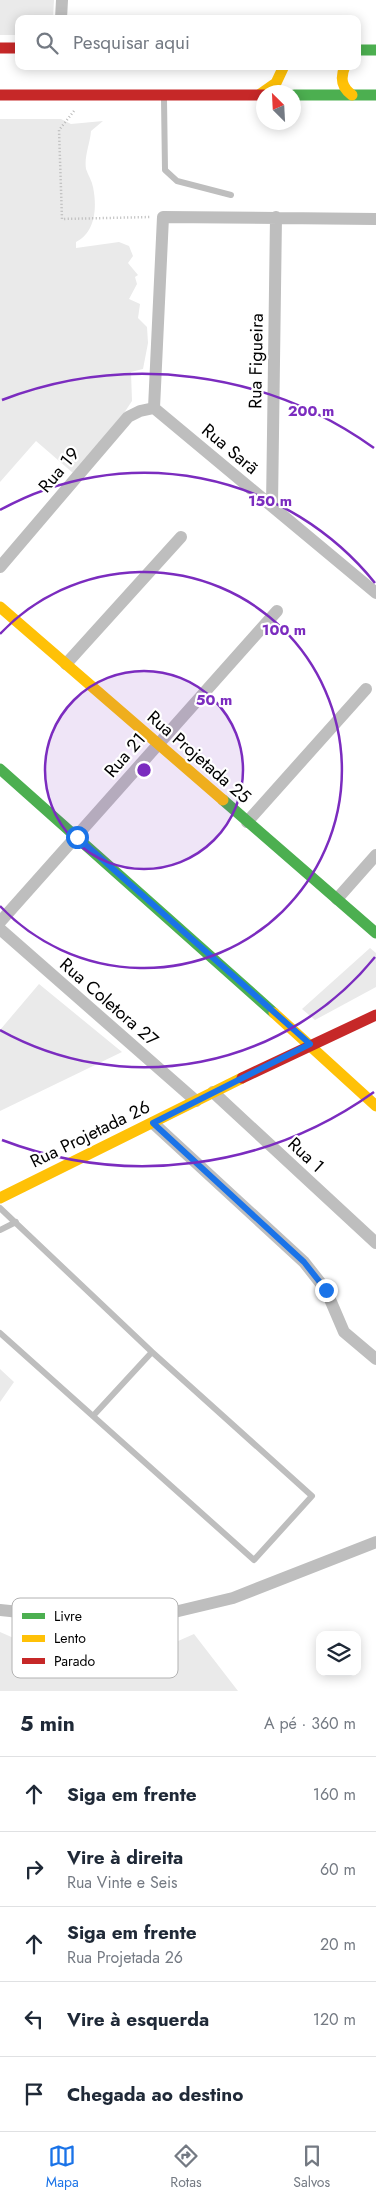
<!DOCTYPE html>
<html lang="pt">
<head>
<meta charset="utf-8">
<style>
	body { margin:0; font-family:Jost,sans-serif; background:#f6f6f7; color:#1f2937 }
	.controls { position:absolute; right:15px; bottom:15px; display:grid; overflow:hidden; border-radius:10px; box-shadow:0 2px 12px #0003 }
	.controls button { width:45px; height:45px; display:grid; place-items:center; padding:0; border:0; border-bottom:1px solid #e0e1e3; background:#fff; color:#1f2937; font:25px sans-serif }
	.compass { position:absolute; left:256px; top:85px; width:45px; height:45px; border-radius:50%; background:#fff; box-shadow:0 2px 12px #0003; rotate:336deg }
	.stop { position:absolute; width:15px; height:15px; margin:-11px; border:4px solid #1a73e8; border-radius:50%; background:#fff }
	.stop.end { background:#1a73e8; border-color:#fff; box-shadow:0 1px 5px #0008 }
	.list { margin:0; padding:0; list-style:none }
	h2 { display:flex; justify-content:space-between; align-items:center; height:65px; margin:0; padding:0 20px; font-size:21px }
	h2 small { font-size:16px; font-weight:400; color:#747a83 }
	.list li { display:grid; grid-template-columns:32px 1fr auto; gap:15px; align-items:center; box-sizing:border-box; height:75px; padding:0 20px; border-top:1px solid #e0e1e3 }
	.list b { display:block; font-size:19px; white-space:nowrap }
	.list p { margin:0; font-size:16px; white-space:nowrap; color:#747a83 }
	.list em { font-size:16px; font-style:normal; color:#747a83 }
	.icon { flex:none; width:28px; height:28px; fill:none; stroke:currentColor; stroke-width:2; stroke-linecap:round; stroke-linejoin:round }
	.map { position:relative; flex:none; width:376px; height:1691px; overflow:hidden }
	.search { position:absolute; background:#fff; box-shadow:0 2px 12px #0003; left:15px; right:15px; top:15px; height:55px; display:flex; align-items:center; gap:12px; box-sizing:border-box; padding:0 18px; border-radius:10px; color:#747a83; font-size:19px }
	.sheet { height:440px; background:#fff }
	nav { display:flex; justify-content:space-around; align-items:center; box-sizing:border-box; height:70px; border-top:1px solid #e0e1e3; background:#fff; font-size:14px; color:#747a83 }
	nav a { display:grid; justify-items:center; gap:2px }
	nav .on { color:#1a73e8 }
	.map>svg:first-child { display:block }
</style>
</head>
<body>
<div class="map">
<svg width="376" height="1691" viewBox="0 0 376 1691">
	<rect width="100%" height="100%" fill="#fff"/>
	<!-- green -->
	<path fill="#eaeaea" d="M0,0H54L53,19H19V35H0Z
		M0,119H61L71,124L103,121L91,131C90,144 84,156 86,169C88,175 92,181 93,187C97,206 96,232 76,242V248L119,242L129,246L133,256L128,263L138,275L135,277L137,284L129,299L140,304L138,318L147,327L148,343L143,369L131,372L132,401L116,425L73,473L36,441L0,482Z
		M370,948L376,953V987L315,1020L302,1009Z
		M39,984L122,1052L0,1111V1030Z
		M0,1369L14,1382L0,1402Z
		M35,1631L62,1638L83,1637L122,1659L128,1676L147,1678L167,1667L169,1645L194,1634L238,1691H0V1632L16,1639Z"/>
	<g fill="none" stroke-linecap="round" stroke-linejoin="round">
		<!-- path -->
		<path stroke="#b8b8b8" stroke-width="2.5" stroke-dasharray="1 2.5" stroke-linecap="butt" d="M74,111L59,130L62,219L151,217"/>
		<!-- lane -->
		<path stroke="#bebebe" stroke-width="6" d="M164,99L165,170L177,181L231,195
			M0,1208L152,1352L312,1496L254,1560L0,1333
			M0,1230L16,1222
			M93,1416L152,1352"/>
		<!-- street -->
		<path stroke="#bebebe" stroke-width="12" d="M61,19L62,0
			M154,408L163,217L376,219
			M154,408L376,593
			M272,506L276,217
			M0,567L128,417L140,411L154,408
			M66,664L181,537
			M247,822L366,689
			M337,899L376,855
			M0,922L277,611
			M0,929L196,1101
			M213,1092L376,1243
			M153,1123L304,1262L326,1290L344,1332L376,1359
			M0,1610L87,1619H145L233,1598L376,1542"/>
		<!-- fast -->
		<path stroke="#4caf50" stroke-width="11" d="M357,50H376
			M294,95H376
			M0,769L274,1013
			M223,800L376,933"/>
		<!-- slow -->
		<path stroke="#ffc107" stroke-width="11" d="M345,66C340,78 341,87 352,95
			M259,95L276,83L284,66
			M0,607L223,800
			M274,1013L376,1106
			M0,1198L242,1078"/>
		<!-- jam -->
		<path stroke="#c62828" stroke-width="11" d="M0,48H19
			M0,95H264
			M242,1078L376,1015"/>
	</g>
	<g fill="none" stroke-linecap="round" stroke-linejoin="round">
		<!-- route -->
		<path stroke="#1a73e8" stroke-width="6" d="M77,837L310,1044L153,1123L304,1262L326,1290"/>
	</g>
	<!-- distance rings -->
	<circle cx="144" cy="770" r="99" fill="#7b2cbf" fill-opacity=".12"/>
	<g fill="none" stroke="#7b2cbf" stroke-width="2.5">
		<circle cx="144" cy="770" r="99"/>
		<path d="M0 634A198 198 0 1 1 0 906"/>
		<path d="M375 957A297 297 0 0 1 0 1030M0 510A297 297 0 0 1 375 583"/>
		<path d="M374 1092A396 396 0 0 1 2 1140M2 400A396 396 0 0 1 374 448"/>
	</g>
	<g text-anchor="middle" stroke-width="4.5" stroke-linejoin="round" paint-order="stroke">
		<!-- street labels -->
		<g font-size="18" fill="#000" stroke="#fff">
			<text transform="translate(256 361) rotate(-89)" y="6">Rua Figueira</text>
			<text transform="translate(230 449) rotate(40)" y="6">Rua Sarã</text>
			<text transform="translate(59 470) rotate(-50)" y="6">Rua 19</text>
			<text transform="translate(125 755) rotate(-49)" y="6">Rua 21</text>
			<text transform="translate(199 757) rotate(41)" y="6">Rua Projetada 25</text>
			<text transform="translate(109 1002) rotate(41)" y="6">Rua Coletora 27</text>
			<text transform="translate(90 1134) rotate(-26)" y="6">Rua Projetada 26</text>
			<text transform="translate(306 1155) rotate(43)" y="6">Rua 1</text>
		</g>
	</g>
	<!-- legend -->
	<rect x="12" y="1598" width="166" height="80" rx="8" fill="#fff" stroke="#b2b2b2" stroke-width="1"/>
	<rect x="22" y="1613" width="23" height="6" fill="#4caf50"/>
	<rect x="22" y="1635" width="23" height="7" fill="#ffc107"/>
	<rect x="22" y="1658" width="23" height="6" fill="#c62828"/>
	<g font-size="14" fill="#000">
		<text x="54" y="1621">Livre</text>
		<text x="54" y="1643">Lento</text>
		<text x="54" y="1666">Parado</text>
	</g>
	<circle cx="144" cy="770" r="8" fill="#7b2cbf" stroke="#fff" stroke-width="2.5"/>
	<g font-size="15" text-anchor="middle" font-weight="bold" fill="#7b2cbf" stroke="#fff" stroke-width="4.5" stroke-linejoin="round" paint-order="stroke">
		<text x="311" y="416">200 m</text>
		<text x="270" y="506">150 m</text>
		<text x="284" y="635">100 m</text>
		<text x="214" y="705">50 m</text>
	</g>
</svg>
<div class="controls">
<button><svg class="icon" aria-label="layers" viewBox="0 0 24 24"><path d="M12 4l9 5-9 5-9-5zM3 14l9 5 9-5"/></svg></button>
</div>
<svg class="compass" viewBox="-18 -18 36 36"><path d="M0-13l5 13h-10z" fill="#e53935"/><path d="M0 13l5-13h-10z" fill="#747a83"/></svg>
<div class="stop" style="left:77px;top:837px"></div>
<div class="stop end" style="left:326px;top:1290px"></div>
<div class="search"><svg class="icon" aria-label="search" viewBox="0 0 24 24"><circle cx="10" cy="10" r="6"/><path d="M15 15l6 6"/></svg>Pesquisar aqui</div>
</div>
<section class="sheet">
<h2>5 min<small>A pé · 360 m</small></h2>
<ul class="list">
<li><svg class="icon" aria-label="ahead" viewBox="0 0 24 24"><path d="M12 20V5M6 11l6-6 6 6"/></svg><div><b>Siga em frente</b></div><em>160 m</em></li>
<li><svg class="icon" aria-label="right" viewBox="0 0 24 24"><path d="M7 20v-9h11M14 6l5 5-5 5"/></svg><div><b>Vire à direita</b><p>Rua Vinte e Seis</p></div><em>60 m</em></li>
<li><svg class="icon" aria-label="ahead" viewBox="0 0 24 24"><path d="M12 20V5M6 11l6-6 6 6"/></svg><div><b>Siga em frente</b><p>Rua Projetada 26</p></div><em>20 m</em></li>
<li><svg class="icon" aria-label="left" viewBox="0 0 24 24"><path d="M17 20v-9H6M10 6l-5 5 5 5"/></svg><div><b>Vire à esquerda</b></div><em>120 m</em></li>
<li><svg class="icon" aria-label="arrive" viewBox="0 0 24 24"><path d="M6 21V4h12l-3 4 3 4H6"/></svg><div><b>Chegada ao destino</b></div></li>
</ul>
</section>
<nav>
<a class="on"><svg class="icon" aria-label="map" viewBox="0 0 24 24"><path d="M3 6l6-2 6 2 6-2v14l-6 2-6-2-6 2zM9 4v14M15 6v14"/></svg>Mapa</a>
<a><svg class="icon" aria-label="directions" viewBox="0 0 24 24"><path d="M12 3l9 9-9 9-9-9zM9 14v-3h6M13 9l2 2-2 2"/></svg>Rotas</a>
<a><svg class="icon" aria-label="saved" viewBox="0 0 24 24"><path d="M7 4h10v16l-5-4-5 4z"/></svg>Salvos</a>
</nav>
</body>
</html>
